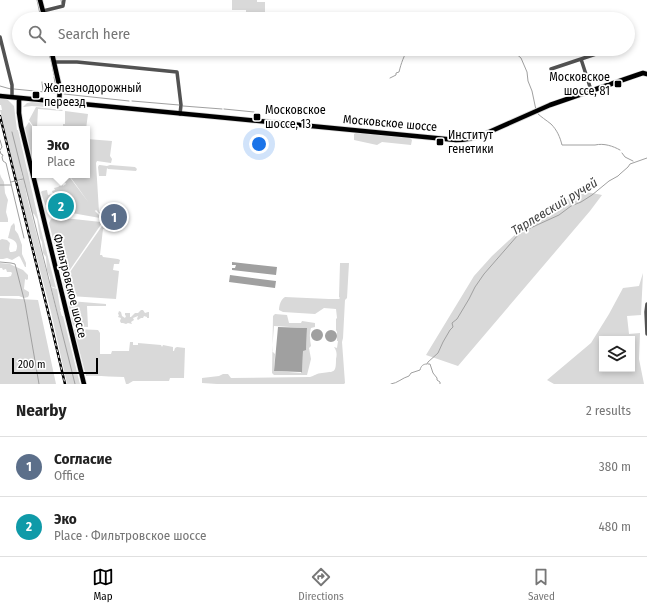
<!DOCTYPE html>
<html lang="en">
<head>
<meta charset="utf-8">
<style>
	body { margin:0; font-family:"Fira Sans Condensed",sans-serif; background:#f6f6f6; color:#222 }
	.controls { position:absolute; right:12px; bottom:12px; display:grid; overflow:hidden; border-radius:0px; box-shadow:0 2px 6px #0003 }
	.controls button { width:36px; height:36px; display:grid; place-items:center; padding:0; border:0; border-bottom:1px solid #e0e0e0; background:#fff; color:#222; font:20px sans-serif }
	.scale { position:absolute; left:12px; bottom:10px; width:86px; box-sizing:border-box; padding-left:4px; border:2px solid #000; border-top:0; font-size:11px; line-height:14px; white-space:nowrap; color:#000; -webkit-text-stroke:3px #fff; paint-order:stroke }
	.you { position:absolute; left:259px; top:144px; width:14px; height:14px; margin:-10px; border:3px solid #fff; border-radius:50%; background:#1a73e8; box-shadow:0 0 0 6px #1a73e833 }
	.badge { display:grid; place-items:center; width:26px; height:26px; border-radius:50%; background:#000; color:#fff; font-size:13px; font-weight:700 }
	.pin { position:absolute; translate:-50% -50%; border:2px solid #fff; box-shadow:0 1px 4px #0006 }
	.popup { position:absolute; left:32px; top:126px; width:58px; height:52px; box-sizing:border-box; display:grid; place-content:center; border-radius:0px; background:#fff; filter:drop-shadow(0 1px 3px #0005); font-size:13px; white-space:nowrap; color:#767676 }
	.popup b { font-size:15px; color:#222 }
	.popup::after { content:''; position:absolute; left:50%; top:100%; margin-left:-8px; border:8px solid transparent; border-top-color:#fff }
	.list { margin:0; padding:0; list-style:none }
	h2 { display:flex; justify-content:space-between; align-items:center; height:52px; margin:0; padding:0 16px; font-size:17px }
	h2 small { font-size:13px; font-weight:400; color:#767676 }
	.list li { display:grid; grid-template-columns:26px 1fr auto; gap:12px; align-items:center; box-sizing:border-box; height:60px; padding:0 16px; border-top:1px solid #e0e0e0 }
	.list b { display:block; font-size:15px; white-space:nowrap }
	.list p { margin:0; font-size:13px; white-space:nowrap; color:#767676 }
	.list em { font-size:13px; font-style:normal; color:#767676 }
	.icon { flex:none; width:22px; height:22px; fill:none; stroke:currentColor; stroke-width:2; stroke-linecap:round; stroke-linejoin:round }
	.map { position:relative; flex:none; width:647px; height:384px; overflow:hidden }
	.search { position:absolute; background:#fff; box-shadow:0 2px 6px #0003; left:12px; right:12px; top:12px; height:44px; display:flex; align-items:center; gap:10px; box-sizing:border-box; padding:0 14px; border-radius:22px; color:#767676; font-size:15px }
	.sheet { height:172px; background:#fff }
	nav { display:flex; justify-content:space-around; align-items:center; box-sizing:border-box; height:56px; border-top:1px solid #e0e0e0; background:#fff; font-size:11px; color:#767676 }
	nav a { display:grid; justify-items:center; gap:2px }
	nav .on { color:#000 }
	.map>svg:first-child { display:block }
</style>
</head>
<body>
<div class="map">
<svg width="647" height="384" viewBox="0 0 647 384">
	<rect width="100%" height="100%" fill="#fff"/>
	<!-- green -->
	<path fill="#d9d9d9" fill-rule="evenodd" d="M232,0H257V2H265V19H246V10H232Z
		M0,99H7L14,106L17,130H18L39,222L56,288L50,286V278L47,270L46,257L43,253L42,242L40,238L37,219L34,214L32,213L24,181L27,197L67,352L51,287L57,289L60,307L61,310H60L62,316H63L80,384H67L51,312L17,182L24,179L20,166L23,179L17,180L0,110H2L1,105H0Z
		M32,102L57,105L59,108L32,106L23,107L27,103Z
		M36,107L63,110L62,111L38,109L37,128L38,129H35L29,120Z
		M65,111L88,114L86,129H63V124H65Z
		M29,122L35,130V158L32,157L25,128Z
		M356,133L410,138L412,140L411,145L382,142L377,145L354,140V134Z
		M87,139L112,141L110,156L112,159L111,163L97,161L96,163L99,212L104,213V217L102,216L96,210L95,211L101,217L100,218L72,213L71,201L69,200L50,201C49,212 57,212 67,213V214C48,212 46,210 41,192L42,191L47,190L48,195L53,194L52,191L55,190L54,188L58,187L62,184L63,186L66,184L65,182L67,180L66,177L68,175L89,203L69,175H87Z
		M99,165H100L107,166L110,165L135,167L137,169L136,171L108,169L107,168L106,176H99L98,167Z
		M0,174L1,177L4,182L5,193L8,200L7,205L6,212L8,219V222H0Z
		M582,191L602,195L590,211L458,366L426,355L474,276L492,256L533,218Z
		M55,217L101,222L102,223L63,280L49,223L51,219Z
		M14,223L15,226V230L18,234L22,245V254L26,263V267H25L20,257L19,256L12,260L7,258L3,259H0V240L2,239L7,240L10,243L9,249L10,252H12L16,251C19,243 15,240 8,238L11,226Z
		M102,226H103L105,229H103L100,255H102L103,257L118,259L120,260L119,264H114L113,270L119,271L116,299L70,296L66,294L63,282Z
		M0,263L10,264L14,266L23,270L28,275V279L27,280L25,279L24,289L29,292V295L28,297L24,298L19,296H0V277H8L11,276L12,273L11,272H7L6,269L3,270L2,268H0Z
		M340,263H349L347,298L345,300L343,338L342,342L345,383L344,384H217L202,383V378L219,376L223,374H228L231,378L310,377C314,376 317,373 322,373C334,371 336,374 336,359C337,355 337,351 334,347L337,348L338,341H337V332L336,330V319L337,318L336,309L324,308L315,314L283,312L279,310C279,305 281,299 285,297L329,299H339L340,298L339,297Z
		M643,273L641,315L627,316L629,334L640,333L639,359L644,384H554L547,380L591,343L609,314L623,288L639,286ZM602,339H632V369H602Z
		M0,298L38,300L56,384H0Z
		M70,301L106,304V306H87L88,327L74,326L73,325L68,302Z
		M141,310H143L145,313L148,312H149V318H147V317L144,316L143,318H141L138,320L137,319L138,316L133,318L134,320L131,322L132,324L128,323L126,324L123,323H121L120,321L121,318L118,317L119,315L118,314L119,311L121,312L122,316L125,318L126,316L125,315V313H130V317H131L135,313H138Z
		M275,314L287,315L289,323H301L302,321L315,323V327L311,328C309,334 310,340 311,346L309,348L311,359L307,375H274L272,373L273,316ZM274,326L307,328L306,350H303L302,373L274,371L275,354L272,351Z
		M76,329L98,330L100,333V354H111L112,351H129L130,342H133V345H138V343L161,345L162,347L163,345L173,347V351H174L175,348L177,347L185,348L184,378H170L169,381H133L128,384H126L124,377C111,377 99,375 86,376L74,330Z"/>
	<!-- water -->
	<path fill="#a0a0a0" d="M232,262L277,267L276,275L232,270V268H235L236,265H232Z
		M230,275L276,281L275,288L229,282Z
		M278,327L307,328L306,350L303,351L302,373L301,372L274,371Z
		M311 335a6 6 0 1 1 12 0a6 6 0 1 1-12 0Z
		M325 336a6 6 0 1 1 12 0a6 6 0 1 1-12 0Z"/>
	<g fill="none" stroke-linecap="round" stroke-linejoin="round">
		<!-- stream -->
		<path stroke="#a0a0a0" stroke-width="1" d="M37,0L41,19
			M61,0L62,4
			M48,49L50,58
			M512,49L514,52L521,58L527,72L528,81L532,91L536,110
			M51,60L54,75
			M54,77L57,93
			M390,78L396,75V73L399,72C401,64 404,54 409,49
			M42,82L43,91
			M0,86L7,88L11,89
			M14,89L55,93
			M64,94L129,101
			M132,101L179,105
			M183,106L222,109
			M224,109L254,112
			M537,113C541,117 546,120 551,124C557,130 560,137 562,145H595C604,143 613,146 620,150
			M12,132L75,384
			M0,140L2,147L0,150
			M0,151L1,154L3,155L2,157L3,161L6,163L24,238
			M622,153L625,157L633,161
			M11,182L23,179
			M0,185H11
			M0,262L11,263L15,264L25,303L39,384
			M428,364H430L433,373L437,378V380L440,382V384
			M391,384C398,383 402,378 409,376L411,373L420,370C421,366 423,364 427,364L428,362L438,353L443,342L450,330L453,327L452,323L457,319L469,299L475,287L484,274L518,235L526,230L559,215L571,206L581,202L592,195L609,181L618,176L620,174L628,167L630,164L647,158"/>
		<!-- major casing -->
		<g stroke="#dbdbdb" stroke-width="6">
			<path id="major" d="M40,0L45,19
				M51,49L60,89L59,102
				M0,96L456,140C465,140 472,139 480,136L550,105L637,75L643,73L647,74
				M19,98V113L21,126L84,384"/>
		</g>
		<!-- minor -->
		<path stroke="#525252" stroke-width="3.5" d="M43,11L63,6L64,0
			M0,37L12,85V97
			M581,59L591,90
			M54,62H77L177,72L181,105L180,114
			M551,69L605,51
			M647,304L646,312L647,334"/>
		<!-- major -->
		<use href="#major" stroke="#000" stroke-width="4.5"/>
		<!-- rail casing -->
		<g stroke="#000" stroke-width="2.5">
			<path id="rail" d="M0,116L51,324L65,384"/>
		</g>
		<!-- rail -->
		<use href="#rail" stroke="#fff" stroke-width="1" stroke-dasharray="3" stroke-linecap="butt"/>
	</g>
	<!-- markers -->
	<g fill="#000" stroke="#fff" stroke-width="1.5">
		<rect x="614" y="80" width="8" height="8" rx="2"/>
		<rect x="32" y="91" width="8" height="8" rx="2"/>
		<rect x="253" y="113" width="8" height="8" rx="2"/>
		<rect x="436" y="138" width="8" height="8" rx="2"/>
	</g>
	<g text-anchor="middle" stroke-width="3.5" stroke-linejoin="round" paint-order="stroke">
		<!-- poi labels -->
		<g font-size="12" fill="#000" stroke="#fff" text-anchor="start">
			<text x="610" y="81" text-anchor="end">Московское<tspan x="610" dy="14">шоссе, 81</tspan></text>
			<text x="44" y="92">Железнодорожный<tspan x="44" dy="14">переезд</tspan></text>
			<text x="265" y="114">Московское<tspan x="265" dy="14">шоссе, 13</tspan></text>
			<text x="448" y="139">Институт<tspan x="448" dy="14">генетики</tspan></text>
		</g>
		<!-- street labels -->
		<g font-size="12" fill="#000" stroke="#fff">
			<text transform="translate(390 123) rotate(5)" y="4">Московское шоссе</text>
			<text transform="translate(70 286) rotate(76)" y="4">Фильтровское шоссе</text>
		</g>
		<!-- water labels -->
		<g font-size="13" font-style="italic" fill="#414141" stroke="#fff">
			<text transform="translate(554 206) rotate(-31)" y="5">Тярлевский ручей</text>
		</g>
	</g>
</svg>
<div class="controls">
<button><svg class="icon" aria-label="layers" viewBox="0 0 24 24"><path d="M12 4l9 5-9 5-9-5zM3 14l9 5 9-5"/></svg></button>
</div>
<div class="scale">200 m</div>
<div class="you"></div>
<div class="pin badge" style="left:114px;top:217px;background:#5c6f8a">1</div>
<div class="pin badge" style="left:61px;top:206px;background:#0f9aa8">2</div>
<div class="popup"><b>Эко</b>Place</div>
<div class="search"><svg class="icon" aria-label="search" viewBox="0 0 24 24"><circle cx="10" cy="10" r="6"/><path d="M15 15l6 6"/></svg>Search here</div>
</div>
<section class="sheet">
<h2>Nearby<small>2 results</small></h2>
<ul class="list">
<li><span class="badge" style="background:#5c6f8a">1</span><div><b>Согласие</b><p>Office</p></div><em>380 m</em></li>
<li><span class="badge" style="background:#0f9aa8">2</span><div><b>Эко</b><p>Place · Фильтровское шоссе</p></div><em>480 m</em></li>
</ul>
</section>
<nav>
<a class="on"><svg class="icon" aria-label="map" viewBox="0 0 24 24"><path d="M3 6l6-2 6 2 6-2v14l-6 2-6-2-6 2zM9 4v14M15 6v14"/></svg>Map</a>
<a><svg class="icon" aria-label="directions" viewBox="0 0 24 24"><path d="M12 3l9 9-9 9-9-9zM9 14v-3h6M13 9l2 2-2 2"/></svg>Directions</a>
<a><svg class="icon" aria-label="saved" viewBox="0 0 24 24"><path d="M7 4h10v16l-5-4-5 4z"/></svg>Saved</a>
</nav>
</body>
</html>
